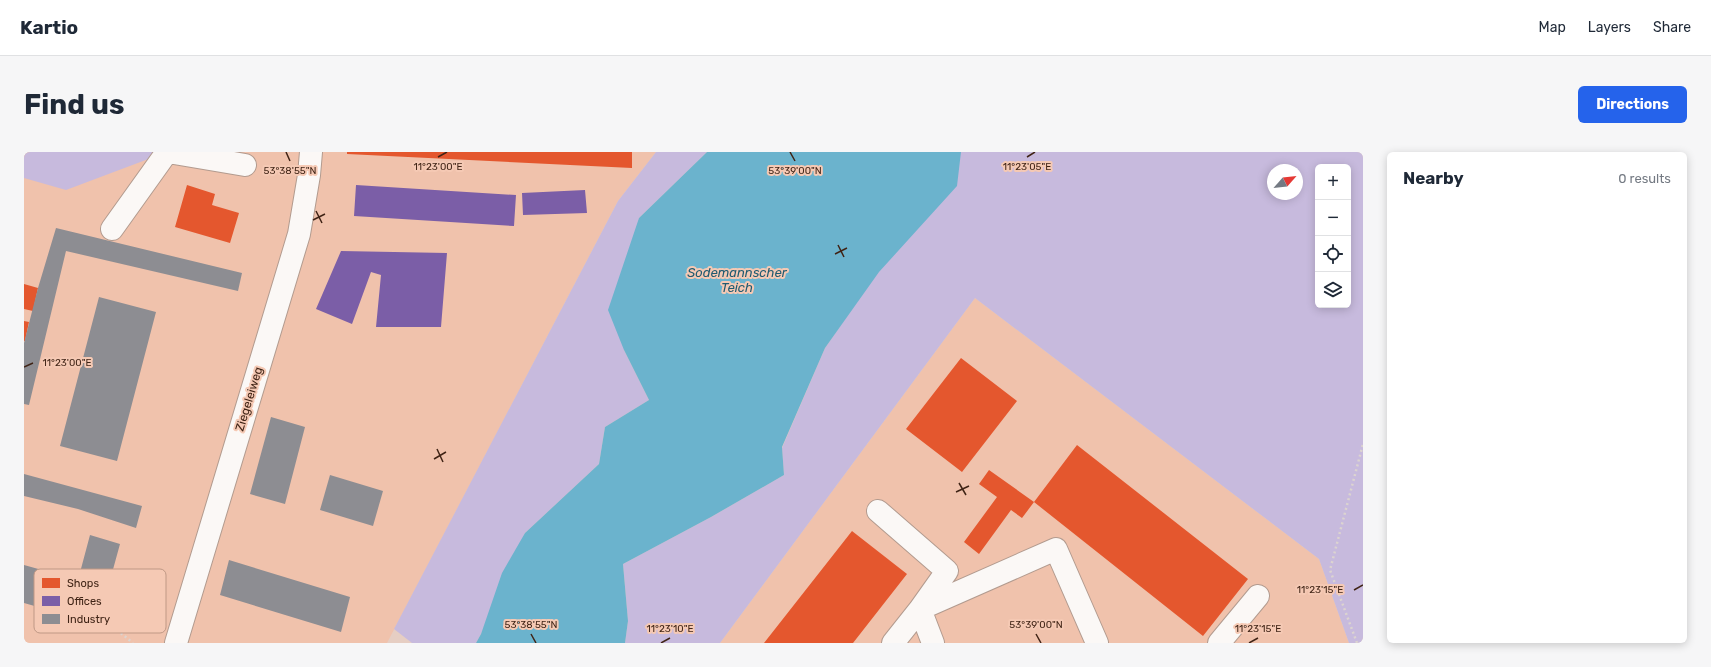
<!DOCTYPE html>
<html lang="en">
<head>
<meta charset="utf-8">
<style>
	body { margin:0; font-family:Rubik,sans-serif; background:#f6f6f7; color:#1f2937 }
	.controls { position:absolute; right:12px; top:12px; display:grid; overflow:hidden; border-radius:6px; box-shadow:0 2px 10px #0003 }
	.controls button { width:36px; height:36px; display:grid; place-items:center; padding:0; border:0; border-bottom:1px solid #e0e1e3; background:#fff; color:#1f2937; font:20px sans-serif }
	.compass { position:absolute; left:1243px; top:12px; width:36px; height:36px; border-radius:50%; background:#fff; box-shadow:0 2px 10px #0003; rotate:63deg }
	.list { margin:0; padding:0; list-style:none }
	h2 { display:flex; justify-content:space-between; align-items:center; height:52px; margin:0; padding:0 16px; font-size:17px }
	h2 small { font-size:13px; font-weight:400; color:#747a83 }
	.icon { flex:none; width:22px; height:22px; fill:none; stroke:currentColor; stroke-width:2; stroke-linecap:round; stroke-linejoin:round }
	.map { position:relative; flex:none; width:1339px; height:491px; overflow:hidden; border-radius:6px }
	header { display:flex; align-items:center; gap:24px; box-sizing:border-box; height:56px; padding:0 20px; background:#fff; border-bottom:1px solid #e0e1e3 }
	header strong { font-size:19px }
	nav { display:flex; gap:22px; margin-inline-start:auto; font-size:14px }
	.intro { display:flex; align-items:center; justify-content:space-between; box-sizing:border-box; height:96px; padding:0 24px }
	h1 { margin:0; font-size:28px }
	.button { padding:10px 18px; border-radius:6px; background:#2563eb; color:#fff; font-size:14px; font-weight:700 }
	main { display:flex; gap:24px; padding:0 24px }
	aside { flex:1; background:#fff; border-radius:6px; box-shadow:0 2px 10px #0003 }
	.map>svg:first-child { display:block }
</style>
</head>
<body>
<header>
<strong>Kartio</strong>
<nav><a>Map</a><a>Layers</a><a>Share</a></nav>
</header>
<div class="intro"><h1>Find us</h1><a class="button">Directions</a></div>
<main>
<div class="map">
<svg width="1339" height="491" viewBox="0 0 1339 491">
	<rect width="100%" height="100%" fill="#e6cec3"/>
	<!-- built -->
	<path fill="#f0c2ac" d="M0,0H632L594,49L363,491H0Z
		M951,146L1295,407L1325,491H696Z"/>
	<!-- green -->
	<path fill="#c7badd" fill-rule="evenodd" d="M0,0H143L42,38L0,26Z
		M632,0H683L615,66L600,198L625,248L581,275L575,312L501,381L457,482L452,491H388L370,477L594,49Z
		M937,0H1339V491H1325L1295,407L951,146L696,491H601L604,469L599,412L687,365L760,323L758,296L801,196ZM1294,15H1324V153H1294ZM1249,18H1273V42H1249Z"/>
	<!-- water -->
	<path fill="#6bb3cd" d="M683,0H937L933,34L855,120L801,196L758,295L760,323L687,365L599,412L604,469L601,491H452L457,482L478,421L501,381L575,312L581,275L625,248L600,198L584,158L615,66Z"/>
	<!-- shops -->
	<path fill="#e4572e" d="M323,0H608V16L323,2Z
		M163,33L191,42L188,53L215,61L206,91L151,75Z
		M0,132L14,136L9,159L0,157Z
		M0,169L5,170L1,189H0Z
		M937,206L993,249L938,320L882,277Z
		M1053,293L1224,427L1179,484L1010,350Z
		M965,318L1010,350L998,366L987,358L955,402L940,390L973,345L955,332Z
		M828,379L883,422L829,491H740Z"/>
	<!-- offices -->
	<path fill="#7b5ea7" d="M332,33L492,43L490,74L330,64Z
		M561,38L563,61L499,63L498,41Z
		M317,99L423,101L417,175H352L357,123L347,120L328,172L292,157Z"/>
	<!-- industry -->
	<path fill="#8d8d92" d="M32,76L218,121L214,139L42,99L5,253L0,252V191L14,136Z
		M75,145L132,160L93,309L36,294Z
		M247,265L281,275L261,352L226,342Z
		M0,322L118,354L112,376L54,357L0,344Z
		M306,323L359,339L349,374L296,358Z
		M66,383L96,392L74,472L0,451V413L54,428Z
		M205,408L326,445L317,480L196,443Z"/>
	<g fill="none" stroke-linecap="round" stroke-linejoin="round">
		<!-- minor casing -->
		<g stroke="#b29b8f" stroke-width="24">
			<path id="minor" d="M144,0L221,13
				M88,77L143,0
				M854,359L923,419L896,457L909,491
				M152,491L275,82L285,23L287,0
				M869,491L896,457L1032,397L1073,491
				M1195,491L1234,444"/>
		</g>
		<!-- path -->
		<path stroke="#dcd4d0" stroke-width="2.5" stroke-dasharray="2 3" stroke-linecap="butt" d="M93,478L109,491
			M1333,491L1306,418L1339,292"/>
		<!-- minor -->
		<use href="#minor" stroke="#fbf8f6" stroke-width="22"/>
	</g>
	<!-- ticks -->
	<path fill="none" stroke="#402416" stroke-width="1.5" d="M262,0L266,9M766,0L771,9M414,5L423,0M1003,5L1011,0M292,59L298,71M289,68L301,62M814,93L820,105M811,102L823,96M0,215L9,211M413,297L419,310M410,307L422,300M935,331L942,343M932,340L945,334M1330,438L1339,433M507,482L512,491M1012,482L1017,491M637,491L646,486M1225,491L1234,486"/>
	<g text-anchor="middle" stroke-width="4" stroke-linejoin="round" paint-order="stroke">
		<!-- street labels -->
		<g font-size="12" fill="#402416" stroke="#f5c9b4">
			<text transform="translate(225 247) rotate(-73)" y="4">Ziegeleiweg</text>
		</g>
		<!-- water labels -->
		<g font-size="13" font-style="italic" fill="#1f5a70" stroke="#f5c9b4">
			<text x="713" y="125">Sodemannscher<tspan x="713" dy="15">Teich</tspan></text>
		</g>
	</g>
	<!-- legend -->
	<rect x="10" y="417" width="132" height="64" rx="6" fill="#f5c9b4" stroke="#bf9885" stroke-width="1"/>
	<rect x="18" y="426" width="18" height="10" fill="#e4572e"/>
	<rect x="18" y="444" width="18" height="10" fill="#7b5ea7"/>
	<rect x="18" y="462" width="18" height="10" fill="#8d8d92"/>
	<g font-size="11" fill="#402416">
		<text x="43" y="435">Shops</text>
		<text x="43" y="453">Offices</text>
		<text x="43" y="471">Industry</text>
	</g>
	<g font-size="10" text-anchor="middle" fill="#402416" stroke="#f5c9b4" stroke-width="4" stroke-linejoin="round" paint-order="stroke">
		<text x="414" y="18">11°23'00"E</text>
		<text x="1003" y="18">11°23'05"E</text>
		<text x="266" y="22">53°38'55"N</text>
		<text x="771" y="22">53°39'00"N</text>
		<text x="43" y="214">11°23'00"E</text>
		<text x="1296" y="441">11°23'15"E</text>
		<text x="507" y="476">53°38'55"N</text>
		<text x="1012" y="476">53°39'00"N</text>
		<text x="646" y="480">11°23'10"E</text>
		<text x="1234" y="480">11°23'15"E</text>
	</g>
</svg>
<div class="controls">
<button>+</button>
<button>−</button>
<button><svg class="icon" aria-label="locate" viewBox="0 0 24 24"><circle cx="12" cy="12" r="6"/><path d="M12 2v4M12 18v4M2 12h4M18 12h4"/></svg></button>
<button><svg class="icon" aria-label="layers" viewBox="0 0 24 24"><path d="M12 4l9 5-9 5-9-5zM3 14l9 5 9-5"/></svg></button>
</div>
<svg class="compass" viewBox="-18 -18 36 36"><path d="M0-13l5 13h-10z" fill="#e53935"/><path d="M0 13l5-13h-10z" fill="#747a83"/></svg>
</div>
<aside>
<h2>Nearby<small>0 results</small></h2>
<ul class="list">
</ul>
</aside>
</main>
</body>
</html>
